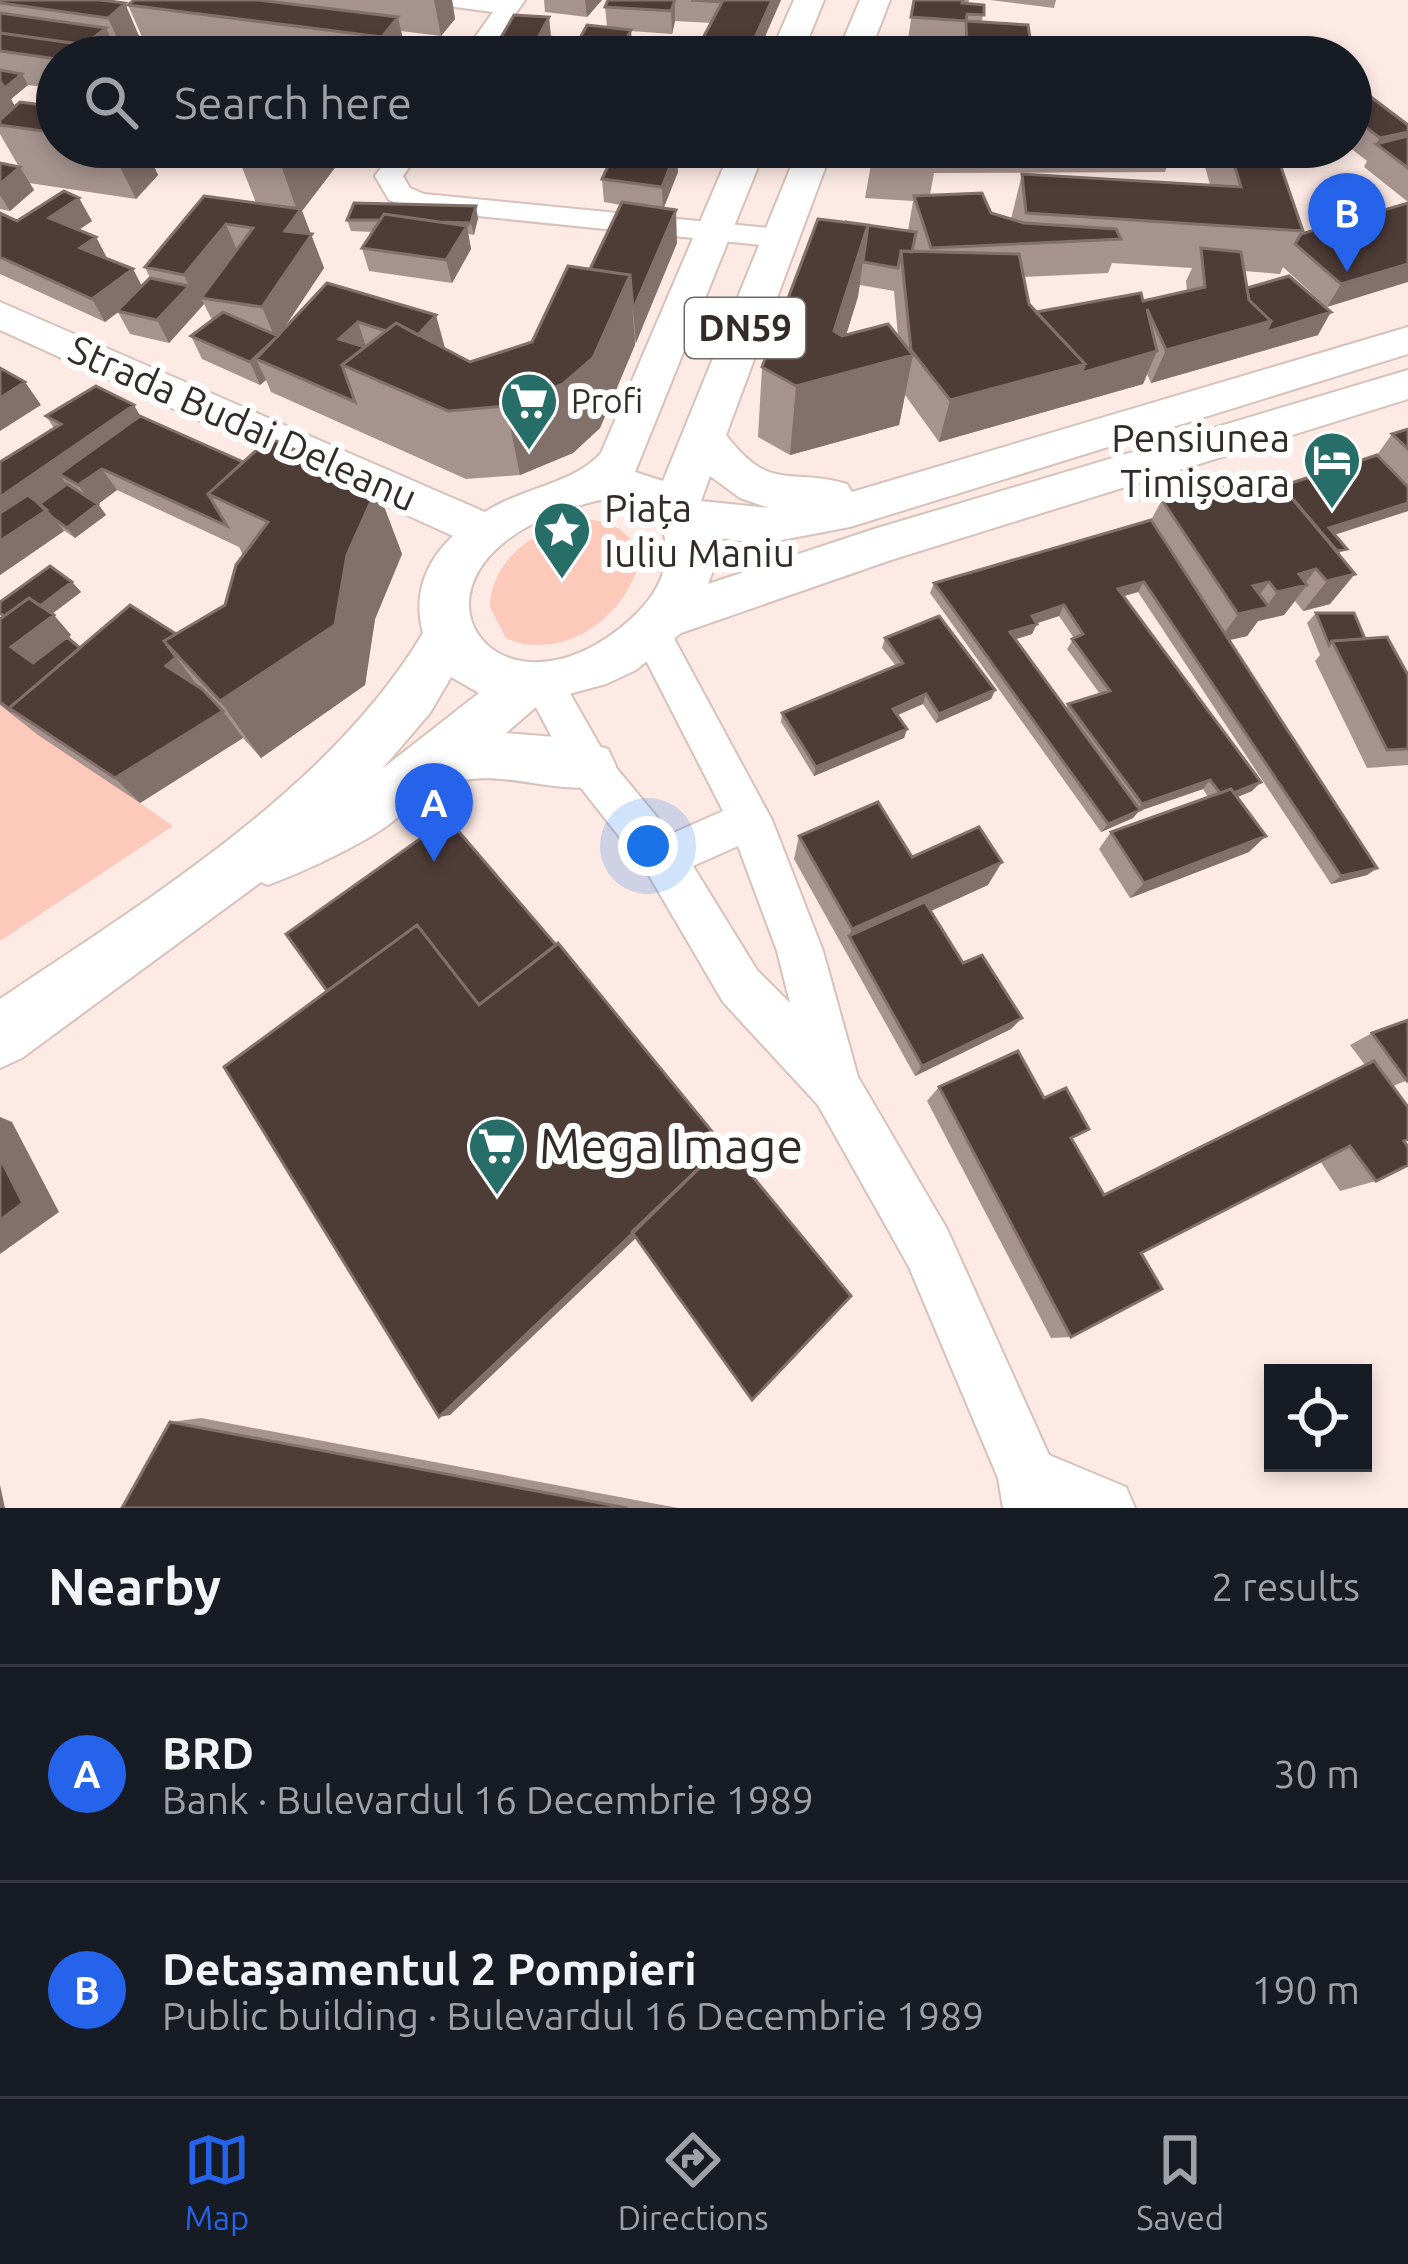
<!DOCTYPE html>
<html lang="en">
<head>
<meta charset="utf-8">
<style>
	body { margin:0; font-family:Ubuntu,sans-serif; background:#242831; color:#f1f3f6 }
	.controls { position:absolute; right:36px; bottom:36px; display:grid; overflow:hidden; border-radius:0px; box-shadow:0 6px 18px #0003 }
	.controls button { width:108px; height:108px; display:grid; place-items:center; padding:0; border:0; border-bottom:3px solid #363941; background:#171b24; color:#f1f3f6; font:60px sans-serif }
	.you { position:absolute; left:648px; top:846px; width:42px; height:42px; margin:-30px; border:9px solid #fff; border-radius:50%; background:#1a73e8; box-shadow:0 0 0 18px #1a73e833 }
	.badge { display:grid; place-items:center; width:78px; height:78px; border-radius:50%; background:#2563eb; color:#fff; font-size:39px; font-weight:700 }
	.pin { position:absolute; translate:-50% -99px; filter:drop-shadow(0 3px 6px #0008) }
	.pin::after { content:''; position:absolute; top:63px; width:42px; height:36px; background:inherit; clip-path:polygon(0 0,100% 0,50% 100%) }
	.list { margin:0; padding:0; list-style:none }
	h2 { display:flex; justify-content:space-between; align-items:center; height:156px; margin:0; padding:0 48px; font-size:51px }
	h2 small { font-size:39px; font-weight:400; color:#9ea1a6 }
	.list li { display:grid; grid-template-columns:78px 1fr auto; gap:36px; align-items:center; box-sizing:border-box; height:216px; padding:0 48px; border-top:3px solid #363941 }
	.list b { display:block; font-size:45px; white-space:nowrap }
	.list p { margin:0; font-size:39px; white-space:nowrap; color:#9ea1a6 }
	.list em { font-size:39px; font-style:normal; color:#9ea1a6 }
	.icon { flex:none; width:66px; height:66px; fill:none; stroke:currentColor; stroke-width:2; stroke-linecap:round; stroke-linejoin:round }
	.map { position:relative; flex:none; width:1408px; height:1508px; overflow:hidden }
	.search { position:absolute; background:#171b24; box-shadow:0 6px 18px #0003; left:36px; right:36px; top:36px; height:132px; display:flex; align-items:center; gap:30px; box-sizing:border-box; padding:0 42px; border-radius:66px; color:#9ea1a6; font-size:45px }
	.sheet { height:588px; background:#171b24 }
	nav { display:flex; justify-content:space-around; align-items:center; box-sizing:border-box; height:168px; border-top:3px solid #363941; background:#171b24; font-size:33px; color:#9ea1a6 }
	nav a { display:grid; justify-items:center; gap:6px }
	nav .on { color:#2563eb }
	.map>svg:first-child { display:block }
</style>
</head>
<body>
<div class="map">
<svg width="1408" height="1508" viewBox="0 0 1408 1508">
	<rect width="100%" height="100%" fill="#fdeae5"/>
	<!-- green -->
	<path fill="#fcc9bb" d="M586,519C613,522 629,530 640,556C631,614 563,664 506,638L490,607C491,557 541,525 586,519Z
		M0,705L173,826L0,941Z"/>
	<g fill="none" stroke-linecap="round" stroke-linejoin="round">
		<!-- minor casing -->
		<g stroke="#d7c1bb" stroke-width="4">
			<path id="minor" d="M443,0H525L485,57H461L493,12L455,7Z
				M396,147H423L403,176L410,188L424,194L780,229L795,238L780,247L419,210L389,200L375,176Z
				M650,616L664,620L772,820L823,951L858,1077L947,1229L1049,1455L1126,1487L1135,1508H1003L998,1478L909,1267L818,1105L723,1002L647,872L574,779L522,681L528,669L542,665L556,669L604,753L671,834L723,811L631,631L636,620ZM738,846L777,951L790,1003L757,970L693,866Z"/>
		</g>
		<!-- major casing -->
		<g stroke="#d7c1bb" stroke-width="4">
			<path id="major" d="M794,0H824L801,57H769Z
				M860,0H890L868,57H836Z
				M732,147H766L635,472L663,481L799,147H833L726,435C771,494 790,467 847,484L852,492L1408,327V354L850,527L761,544L712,537L714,568L708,584L874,529L1408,370V399L891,560L681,633L636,670L606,684L543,701L506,733L568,738L608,749L616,766L608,783C559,800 497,763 444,786C417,798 394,824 368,838C337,856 302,872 268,885L261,882L22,1058L0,1068V999C148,899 330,789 423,633C413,597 424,563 453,536L0,330V302L485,512C521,488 574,484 601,453ZM710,476L740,498L769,508L701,501ZM600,500L638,507L663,530C673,566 658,594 631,619C488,747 367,555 600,500ZM451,677L479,693L382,769L430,713Z"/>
		</g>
		<!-- minor -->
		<use href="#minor" fill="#fff" fill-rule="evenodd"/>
		<!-- major -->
		<use href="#major" fill="#fff" fill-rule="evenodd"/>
	</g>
	<!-- wall -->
	<path fill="#a6938e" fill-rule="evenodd" d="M0,0H100L139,36L131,44L138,45L141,52L149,53L128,5L134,0H131H452L455,19L441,36L401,31L407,57H57V89L28,85L11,99L15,107H57V147H145L158,175L136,199L29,183L34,190L10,211L0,209V163L19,167L0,134Z
		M544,0H602L587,17L545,12Z
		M675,0H781L756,57H701L703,53V38L711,23L675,21Z
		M675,0V21L672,34L631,31L632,52L630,57H570L607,27L605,7Z
		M914,0H969L968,4L984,5L982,22L1030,38L1050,57H962L961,44L908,39Z
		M990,0H1056L1054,8Z
		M549,17L551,37L558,38L560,57H497L495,48Z
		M1351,82L1408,125V202L1364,167L1367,161L1349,147H1351Z
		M534,147L530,163L459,161L457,149Z
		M546,147H712L703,165H677L678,172L663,208L677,243L600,428L573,453L520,475L466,479L271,392L266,380L260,385L202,359L191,336L212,320L204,304L169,343L130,334L118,312L105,322L0,274V213L17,221H92L78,230L96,237L107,259L133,269L141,286L150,278L145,267L256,203L236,152H347L302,211L324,268L282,331L327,283L470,362L532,342L590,269L621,205L604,202L602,179L609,163L548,161Z
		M874,147H1175L1165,172L934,173L930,195L1011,219L1022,174L1210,185L1202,155L1205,147H1274L1303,231L1301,234L1408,203L1327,307L1283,267L1280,274L1244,271L1247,288L1318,335L1151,383L1147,374L1143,384L939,442L905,395L899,425L790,455L758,437L762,367L818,219L908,231L913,201L865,198ZM1112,263L1192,268L1186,281L1187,291L1143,301L1036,312L1029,304L1023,277L1108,273ZM860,285L894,291L898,336L846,335Z
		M478,218L474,235L468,234L471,249L452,283L369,271L362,248L373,232L351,231L347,220Z
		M46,416H140L243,462L377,488L402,554L375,619L365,685L261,758L243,738L140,803L38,735L0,705V619L2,617L0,615V602L72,582L81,592L52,614L71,635L68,638L80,648L176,634L225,605L243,555L239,547L117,490L98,504L106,515L75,538L62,529L64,531L0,575V462L54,428Z
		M1408,429V511L1334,535L1341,556L1330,604L1303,611L1295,601L1284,615L1258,621L1247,636L1229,640L1377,868L1367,875L1331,884L1138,592L1124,596L1252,791L1237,797L1249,852L1130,898L1099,849L1111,832L1208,797L1203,789L1139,811L1133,818L1101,832L930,593L934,583L1151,520L1162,500L1282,486L1377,455L1392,434ZM1059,616L1074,638L1067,649L1100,694L1068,704L1066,708L1016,639L1032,634L1037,623Z
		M1316,613L1365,639L1408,675V765L1367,768L1315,661L1320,655L1307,623Z
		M885,638L995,690L991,699L936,723L923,704L898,715L907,729L904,738L814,776L781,722L782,713L896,666L882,648Z
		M799,836L912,857L988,885L931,911L963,963L1011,1029L915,1076L794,859Z
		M1372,1033L1408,1080L1393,1086L1404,1141L1376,1181L1340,1191L1320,1161L1141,1253L1071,1337L1051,1338L927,1101L939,1087L1044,1098L1072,1140L1104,1194L1365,1065L1350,1045Z
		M201,1418L678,1508H122L170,1422Z"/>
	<!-- shaded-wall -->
	<path fill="#82706b" d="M434,0H452L455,19L441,36Z
		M585,0H602L587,17Z
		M675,0V21L672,34L671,11Z
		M772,0H781L756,57H752V44Z
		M125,3L139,36L123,51L108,18Z
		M398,17L407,57H387L382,37Z
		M549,17L551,40L539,36Z
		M106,28L116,50L93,38Z
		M631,30L632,52L630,57H617Z
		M558,38L560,57H551L550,53Z
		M79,44L85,57H63Z
		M22,74L28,85L11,99L19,114L0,125V82Z
		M1408,132V142L1376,144L1380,138Z
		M110,147H145L158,175L136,199Z
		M287,147H345L347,152L302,211L324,268L276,340L262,307L285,231L298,213L278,157Z
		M703,147H712L703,165Z
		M677,149L678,172L663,210L662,187Z
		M20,167L34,190L10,211L0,195V184Z
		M79,198L92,221L62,241L49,218Z
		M476,206L478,218L474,235L471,223Z
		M676,210L677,243L636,343L633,310Z
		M226,224L240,258L201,298L204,304L169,343L157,320L189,286L184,275Z
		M868,225L858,297L833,377L913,355L899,425L790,455L796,386L834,331Z
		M467,226L471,249L452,283L446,260Z
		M96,237L108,260L80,248Z
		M1408,264V282L1327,307L1341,284Z
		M133,269L145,292L105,322L92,299Z
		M630,275L635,345L600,428L573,453L520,475L506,406Z
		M1331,312L1318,335L1151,383L1166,350L1271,321Z
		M436,315L445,348L415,339Z
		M358,322L369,356L339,339Z
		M281,337L256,359L266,380L260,385L250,362Z
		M1157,351L1143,384L939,442L950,400L1085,364Z
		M25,382L41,405L0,431V398Z
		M134,405L153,438L102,469L117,490L94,507L78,485L59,474L75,495L49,513L64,531L0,575V497Z
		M377,488L402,554L375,619L365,685L261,758L220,701L347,555Z
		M1408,503V511L1321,539L1329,528Z
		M98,504L106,515L75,538L67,528Z
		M1316,569L1303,586L1307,585L1284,615L1258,621L1247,636L1217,643L1238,614L1265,608L1277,592L1299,574Z
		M1355,574L1330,604L1303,611L1327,581Z
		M72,582L81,592L25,634L15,624Z
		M1144,582L1138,592L1113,599L1118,589Z
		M1269,582L1247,612L1253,586Z
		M1064,605L1059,616L1028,626L1032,616Z
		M54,615L71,635L30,666L11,647Z
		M1037,624L1032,634L1006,642L1010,632Z
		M176,657L197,685L166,666Z
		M995,690L991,699L936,723L939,714Z
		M926,694L923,704L890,718L893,709Z
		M223,711L243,738L140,803L115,778Z
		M907,729L904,738L814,776L816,767Z
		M1210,780L1203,789L1139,811L1133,818L1101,832L1108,824L1136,811L1142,804Z
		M1261,782L1252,791L1215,806L1223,797Z
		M1266,836L1249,852L1130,898L1144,883Z
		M1002,862L988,885L855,945L849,936L852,929Z
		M1377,868L1367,875L1331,884L1341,876Z
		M1022,1018L1011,1029L915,1076L922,1066Z
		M0,1117L12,1122L59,1212L0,1254Z
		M633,1233L636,1238L450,1415L439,1417Z
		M0,1485L5,1508H0Z"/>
	<!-- building -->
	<path fill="#4e3c37" stroke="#82706b" stroke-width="3" d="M0,0H100L125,3L108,18L0,3Z
		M134,0H258L398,17L382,37L128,5Z
		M608,0H675L671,11L605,7Z
		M691,0H772L752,44L703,38L722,2Z
		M914,0H963L962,3L984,5V15L967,14L966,21L911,17Z
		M0,13L106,28L93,38L138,45L131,51L85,45L81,48L79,44L0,33Z
		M514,15L549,17L539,36L558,38L550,53L495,48Z
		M966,21L1028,25L1030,38L1047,39L1050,57H1007L1005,46L967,44Z
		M587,25L631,30L617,57H570Z
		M0,33L79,44L63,57L57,59L0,51Z
		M709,42L750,47L745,57H701Z
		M85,45L179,57H71Z
		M911,47L959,54L958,57H948L909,51Z
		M904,50L948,57H902Z
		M0,70L22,74L5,88L0,81Z
		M1351,82L1408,125V132L1380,138L1351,116Z
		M20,102L57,107V133L0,125V120Z
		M1408,136V168L1376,144Z
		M240,147H287L278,157L236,152Z
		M457,147H530L529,151L457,149Z
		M617,147H658L677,149L662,187L602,179Z
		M874,147H936L937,159L871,155Z
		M1229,147H1274L1303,231L1026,213L1022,174L1241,187Z
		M0,163L20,167L0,184Z
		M64,191L79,198L49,218L96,237L80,248L133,269L92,299L0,257V213L17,221Z
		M982,193L991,213L1024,223L1116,229L1121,239L931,248L914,196Z
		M204,196L301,209L285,231L312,234L262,307L201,298L253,228L226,224L184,275L145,267Z
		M622,202L676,210L633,310L630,275L590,269Z
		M354,203L476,206L471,223L440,222L384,214L380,220H347Z
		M1408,203V264L1341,284L1295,244L1301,234Z
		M384,214L467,226L446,260L362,248Z
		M818,219L868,225L834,331L842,336L888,324L913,355L796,386L762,367Z
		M845,222L916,232L912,252L901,251L898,268L863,262L868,225Z
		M1201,248L1241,252L1249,300L1271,321L1166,350L1147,309L1157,351L1081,373L1085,364L1036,312L1141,293L1143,301L1205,287Z
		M901,251L1019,254L1029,304L1085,364L950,400L911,350Z
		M568,266L630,275L593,358L563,384L506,406L448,411L342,365L396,323L470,362L532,342Z
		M1289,276L1331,312L1266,332L1271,321L1249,300L1247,288Z
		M150,278L189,286L157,320L117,311Z
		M327,283L436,315L418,335L396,323L386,331L358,322L339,339L365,347L342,365L355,402L256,359Z
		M223,312L278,336L250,362L191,336Z
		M0,368L25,382L0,398Z
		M96,386L134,405L0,497V462L61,424L46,416Z
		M140,416L243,462L208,494L227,526L102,469L78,485L59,474Z
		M1408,429V449L1392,434Z
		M270,438L377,488L347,555L335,625L220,701L164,641L225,605L236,565L268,522L208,494Z
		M1377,455L1408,487V503L1329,528L1347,549L1337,551L1282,486Z
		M1271,473L1355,574L1327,581L1316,569L1299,574L1307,585L1277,592L1269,582L1253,586L1269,607L1238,614L1162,500Z
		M67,484L98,504L67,528L53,518L39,504Z
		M28,495L47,510L0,541V513Z
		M1151,520L1377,868L1341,876L1144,582L1118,589L1261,782L1234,793L1231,789L1220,793L1210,780L1142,804L1068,704L1110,691L1072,639L1083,634L1064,605L1032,616L1037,624L1010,632L1140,810L1108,824L934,583Z
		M50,566L72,582L40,606L29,598L4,616L0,613V602Z
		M29,598L54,615L11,647L33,663L67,637L80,648L9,708L13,712L0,702V619Z
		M130,605L176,634L164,641L176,657L166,666L202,689L223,711L115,778L9,708Z
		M1316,613H1354L1365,639L1332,641L1329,645Z
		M939,616L995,690L939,714L926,694L893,709L907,729L816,767L782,713L903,663L885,638Z
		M1387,637L1408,675V749L1387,750L1332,641Z
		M1231,789L1266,836L1144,883L1111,832Z
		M878,802L912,857L979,827L1002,862L852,929L799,836Z
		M448,819L556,945L479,1005L417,925L327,991L286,934Z
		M925,902L963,963L982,955L1022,1018L922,1066L849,936Z
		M417,925L479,1005L558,943L723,1145L633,1233L439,1417L224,1067Z
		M1408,1020V1080L1407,1081L1372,1033Z
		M1018,1051L1044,1098L1066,1088L1089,1129L1071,1138L1104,1195L1374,1061L1408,1107V1139L1404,1141L1408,1147V1165L1376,1181L1350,1146L1141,1253L1162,1289L1071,1337L939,1087Z
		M725,1143L851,1296L752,1400L632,1232Z
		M0,1158L23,1203L0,1220Z
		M170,1422L627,1508H122Z"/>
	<!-- icons -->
	<defs>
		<g id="supermarket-pin" transform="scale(3)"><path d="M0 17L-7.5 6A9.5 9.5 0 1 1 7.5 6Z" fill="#266e67" stroke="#fff"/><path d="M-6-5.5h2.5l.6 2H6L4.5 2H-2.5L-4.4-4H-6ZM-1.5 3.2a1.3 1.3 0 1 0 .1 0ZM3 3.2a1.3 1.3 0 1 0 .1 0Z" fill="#fff"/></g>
		<g id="hotel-pin" transform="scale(3)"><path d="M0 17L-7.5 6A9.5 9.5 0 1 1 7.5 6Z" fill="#266e67" stroke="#fff"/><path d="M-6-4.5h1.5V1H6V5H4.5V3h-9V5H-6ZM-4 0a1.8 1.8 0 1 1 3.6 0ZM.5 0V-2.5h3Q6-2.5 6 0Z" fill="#fff"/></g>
		<g id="sight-pin" transform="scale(3)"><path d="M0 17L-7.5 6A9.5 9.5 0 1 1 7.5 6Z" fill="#266e67" stroke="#fff"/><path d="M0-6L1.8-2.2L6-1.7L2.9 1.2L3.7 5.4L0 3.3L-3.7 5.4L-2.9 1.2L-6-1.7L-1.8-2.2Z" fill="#fff"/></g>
	</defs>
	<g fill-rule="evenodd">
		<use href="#supermarket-pin" x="529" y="401"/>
		<use href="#hotel-pin" x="1332" y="460"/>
		<use href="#sight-pin" x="562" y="530"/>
		<use href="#supermarket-pin" x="497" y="1146"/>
	</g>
	<g text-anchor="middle" stroke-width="12" stroke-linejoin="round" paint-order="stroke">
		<!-- far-poi labels -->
		<g font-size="33" fill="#332b28" stroke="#fff" text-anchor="start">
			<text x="571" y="413">Profi</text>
		</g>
		<!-- shield labels -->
		<rect fill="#fff" stroke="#706b68" stroke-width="3" x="685" y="298" width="120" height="60" rx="9"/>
		<g font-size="36" font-weight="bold" fill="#332b28">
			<text x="745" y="341">DN59</text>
		</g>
		<!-- street labels -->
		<g font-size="39" fill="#332b28" stroke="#fff">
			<text transform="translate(243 423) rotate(24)" y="14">Strada Budai Deleanu</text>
		</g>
		<!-- poi labels -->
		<g font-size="39" fill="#332b28" stroke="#fff" text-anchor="end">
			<text x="1290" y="452">Pensiunea<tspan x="1290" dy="45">Timișoara</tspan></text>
			<text x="604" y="522" text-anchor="start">Piața<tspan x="604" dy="45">Iuliu Maniu</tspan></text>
		</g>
		<!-- near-poi labels -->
		<g font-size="48" fill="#332b28" stroke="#fff" text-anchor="start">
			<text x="539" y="1163">Mega Image</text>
		</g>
	</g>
</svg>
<div class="controls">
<button><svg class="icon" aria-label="locate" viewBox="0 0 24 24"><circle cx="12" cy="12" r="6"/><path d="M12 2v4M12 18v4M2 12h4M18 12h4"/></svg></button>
</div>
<div class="you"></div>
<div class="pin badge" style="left:434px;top:862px">A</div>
<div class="pin badge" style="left:1347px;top:272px">B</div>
<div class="search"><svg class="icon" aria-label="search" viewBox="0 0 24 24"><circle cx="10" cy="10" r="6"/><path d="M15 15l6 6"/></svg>Search here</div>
</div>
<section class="sheet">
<h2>Nearby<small>2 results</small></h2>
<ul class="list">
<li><span class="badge">A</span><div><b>BRD</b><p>Bank · Bulevardul 16 Decembrie 1989</p></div><em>30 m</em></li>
<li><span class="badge">B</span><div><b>Detașamentul 2 Pompieri</b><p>Public building · Bulevardul 16 Decembrie 1989</p></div><em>190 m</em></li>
</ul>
</section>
<nav>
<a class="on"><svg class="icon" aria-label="map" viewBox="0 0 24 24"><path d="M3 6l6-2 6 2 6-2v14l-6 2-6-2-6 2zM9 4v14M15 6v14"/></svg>Map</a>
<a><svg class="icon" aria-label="directions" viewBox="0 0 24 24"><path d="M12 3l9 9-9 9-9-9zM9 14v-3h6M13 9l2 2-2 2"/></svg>Directions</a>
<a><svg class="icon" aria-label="saved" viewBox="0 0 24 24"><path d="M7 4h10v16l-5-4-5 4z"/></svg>Saved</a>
</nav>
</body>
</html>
